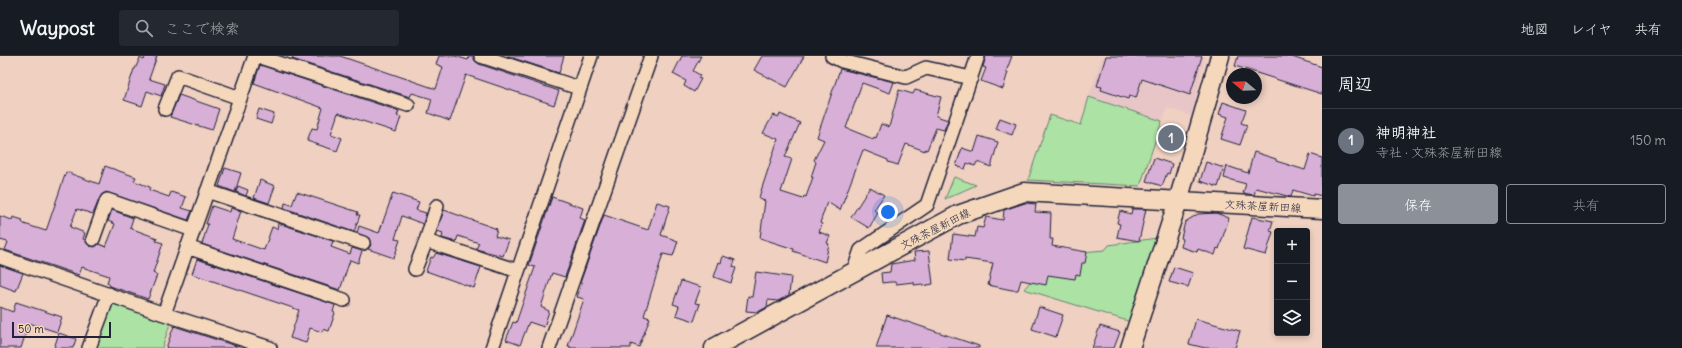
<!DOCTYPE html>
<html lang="ja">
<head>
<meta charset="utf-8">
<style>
	body { margin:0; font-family:Delius,"Klee One",sans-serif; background:#242831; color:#f1f3f6 }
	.controls { position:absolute; right:12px; bottom:12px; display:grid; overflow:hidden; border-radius:4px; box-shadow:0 2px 6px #0003 }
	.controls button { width:36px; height:36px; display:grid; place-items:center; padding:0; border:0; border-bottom:1px solid #363941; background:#171b24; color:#f1f3f6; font:20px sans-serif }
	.compass { position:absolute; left:1226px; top:12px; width:36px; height:36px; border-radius:50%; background:#171b24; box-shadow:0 2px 6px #0003; rotate:289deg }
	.scale { position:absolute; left:12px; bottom:10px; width:99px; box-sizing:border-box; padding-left:4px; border:2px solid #22223b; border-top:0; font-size:11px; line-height:14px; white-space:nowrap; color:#22223b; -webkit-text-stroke:3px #f5d8bc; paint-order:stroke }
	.you { position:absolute; left:888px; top:156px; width:14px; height:14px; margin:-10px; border:3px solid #fff; border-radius:50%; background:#1a73e8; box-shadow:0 0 0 6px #1a73e833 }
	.badge { display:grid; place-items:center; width:26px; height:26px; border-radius:50%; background:#8c9099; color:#fff; font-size:13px; font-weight:700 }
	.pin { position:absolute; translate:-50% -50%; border:2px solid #fff; box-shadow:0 1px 4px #0006 }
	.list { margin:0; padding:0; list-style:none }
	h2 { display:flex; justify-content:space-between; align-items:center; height:52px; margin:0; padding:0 16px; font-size:17px }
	h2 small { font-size:13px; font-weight:400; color:#9ea1a6 }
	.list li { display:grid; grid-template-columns:26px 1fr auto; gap:12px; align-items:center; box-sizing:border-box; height:64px; padding:0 16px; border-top:1px solid #363941 }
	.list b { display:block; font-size:15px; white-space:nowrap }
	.list p { margin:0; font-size:13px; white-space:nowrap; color:#9ea1a6 }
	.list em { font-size:13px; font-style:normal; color:#9ea1a6 }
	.actions { display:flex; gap:8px; padding:12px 16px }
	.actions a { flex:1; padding:9px 0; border:1px solid #8c9099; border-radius:4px; text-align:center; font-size:14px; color:#8c9099 }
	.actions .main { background:#8c9099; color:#fff }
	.icon { flex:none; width:22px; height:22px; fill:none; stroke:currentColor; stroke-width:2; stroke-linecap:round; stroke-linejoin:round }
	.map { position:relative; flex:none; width:1322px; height:292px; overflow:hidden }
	header { display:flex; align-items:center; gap:24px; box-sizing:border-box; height:56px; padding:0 20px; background:#171b24; border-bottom:1px solid #363941 }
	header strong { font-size:19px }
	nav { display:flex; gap:22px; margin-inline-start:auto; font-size:14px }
	.search { width:280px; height:36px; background:#242831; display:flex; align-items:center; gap:10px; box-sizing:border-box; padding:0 14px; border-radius:4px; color:#9ea1a6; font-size:15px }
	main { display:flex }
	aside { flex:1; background:#171b24 }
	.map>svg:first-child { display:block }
</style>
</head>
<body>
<header>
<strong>Waypost</strong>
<div class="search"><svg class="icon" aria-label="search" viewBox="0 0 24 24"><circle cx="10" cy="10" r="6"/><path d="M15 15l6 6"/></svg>ここで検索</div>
<nav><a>地図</a><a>レイヤ</a><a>共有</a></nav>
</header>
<main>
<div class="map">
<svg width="1322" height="292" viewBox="0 0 1322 292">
	<rect width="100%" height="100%" fill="#efd0c1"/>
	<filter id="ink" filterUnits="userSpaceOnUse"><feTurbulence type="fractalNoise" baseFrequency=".025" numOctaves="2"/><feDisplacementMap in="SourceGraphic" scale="8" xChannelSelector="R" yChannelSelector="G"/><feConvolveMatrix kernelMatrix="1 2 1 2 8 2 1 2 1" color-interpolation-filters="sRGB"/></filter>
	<g filter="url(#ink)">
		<!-- built -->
		<path fill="#e8c6c8" d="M1102,0H1205L1192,60L1167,52L1162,65L1089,41Z"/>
		<!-- green -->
		<path fill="#ace2a4" stroke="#678270" d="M1089,41L1162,65L1140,130L1028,124L1050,59L1081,69Z
			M954,121L976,129L945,143Z
			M1157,182L1131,266L1024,233L1035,220L1082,196L1105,194L1109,189Z
			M110,245L171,265L162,292H94Z"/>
		<!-- building -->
		<path fill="#d8b0d7" stroke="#22223b" d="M145,0H157L149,23L165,28L161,40L147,35L142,50L124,44L134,13H135L140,2L144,4Z
			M293,0H340L436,33L443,11L436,8L439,0H455L468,4L469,0H473L475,5L479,8L559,35L554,49L466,19L450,65L428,57L432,43L412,37L410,41L292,3Z
			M507,0H564L559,17Z
			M682,0H701L693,15L700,19L698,22L701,23L694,36L684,30L686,25L673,18Z
			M762,0H804L787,31L754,14Z
			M986,0H1012L1006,16H1008L1003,33L981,25L986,12L983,11Z
			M1106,0H1202L1190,39L1142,23L1136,42L1129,40L1128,43L1101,34L1102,31L1097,30Z
			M1238,0H1289L1322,11V38L1235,10Z
			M260,9L399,55L397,60L401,61L396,76L338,57L331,78L342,82L337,95L307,85L312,72L317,73L323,52L254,27Z
			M840,13L894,26L890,37L862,27L846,72L873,83L874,81L876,82L881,68L889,71L899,34L913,38L915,34L941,41L936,60L948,64L944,74L936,72L927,94L925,93V95L906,88L898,109L888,106V104L863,94L840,154L827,146L820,167L822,168L819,176L830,180L827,187L829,188L825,206L793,195L794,193L760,182L765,145L759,143L760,138L778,83L763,77L773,59L779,61L780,58L800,67L785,101L792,103L781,136L803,143L804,140L806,141L813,121H811L816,106L814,104L824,84L817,81Z
			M179,39L219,53L212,74L170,61Z
			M1223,46L1246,54L1241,67L1247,69L1240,89L1221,83L1228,61L1219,58Z
			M259,53L274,58L271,68L256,63Z
			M1000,62L1016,68L1012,79L996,73Z
			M979,80L998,86L991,111L977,106L975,110L967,107L965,113L956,110L962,92L974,96Z
			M1254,96L1276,103V105L1305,114L1310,98L1322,102V140L1314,138L1313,140L1293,134L1291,141L1256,132L1254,139L1243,137L1246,128L1224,122L1227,110L1248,117Z
			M1154,102L1172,108L1169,118L1167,117L1162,130L1146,125Z
			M1206,106L1224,112L1218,131L1200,125Z
			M105,110L136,121L134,125L150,131L149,134L169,141L171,136L186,141L182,152L192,155L188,164L106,136L100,141L93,158L77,153L70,171L85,177L83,183L85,184L90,190L95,191L99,188L106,191L115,168L108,165L112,154L133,162L130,172L157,182L156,185L163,187L153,217L157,219L148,243L110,230V229L107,227L109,220L82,211L79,219L5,194L8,186L0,184V160L12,164L13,161L23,164L22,166L24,168L46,175L66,116L99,128Z
			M225,112L241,117L235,136L219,130Z
			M260,124L275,130L269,147L254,142Z
			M238,130L248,134L246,140L236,136Z
			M870,131L884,139L874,154L878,157L869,172L851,161Z
			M297,136L358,156L357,159H360L354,176L284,152L285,147L292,149Z
			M393,137L419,146L416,154L426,157L423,168L402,160L395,183L400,184L394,202L368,193L371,189L369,182L357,177L359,170L379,177Z
			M552,141L583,152L580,162L585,164L565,221L552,217L541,251L549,255L544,271L529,266L520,289L506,284L513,266L516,267L535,211L529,209Z
			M657,146L670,150L661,179L678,185L673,200L663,198L644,260L650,262L639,291L631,288V292H570V290H568L584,243L577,241L582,227H580L604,159L648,174Z
			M1025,147L1036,148L1035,156L1051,157L1050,183H1053L1052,190L1087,196L1085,207H1082L1080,219L1076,218L1075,223L1048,219L1046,229L1021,224L1018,234H1012L988,229L993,207L965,203V205L950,203L953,178L975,181L977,171L983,172L986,161L1003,164L1004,154Z
			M212,150L230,156L231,152L241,155L232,183L264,194L272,171L277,173L278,167L333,185L331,191L350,198L352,192L362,195L358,207L350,204L340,234L202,188L208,168H206Z
			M1132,153H1146L1139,185L1117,181L1120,168L1117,167L1120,155L1131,158Z
			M444,154L497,173L495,180L509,184L503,200L476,193L479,187L458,180L456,186L442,182L443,177L437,175Z
			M1216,157L1229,162L1219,193L1217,192L1215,199L1198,193L1197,196L1181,191L1183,183L1181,182L1185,166L1198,158Z
			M1252,161L1273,165L1270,175L1273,176L1266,199L1243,193Z
			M929,195L933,228L922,230V228L914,229V226L896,228L895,226H890L882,227L881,217L890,216L891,208L915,204L914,196Z
			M436,197L481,211L474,232L426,215L431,201L433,202Z
			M723,200L735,204L733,211L736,212L731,227L714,221L719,206L721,207Z
			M197,203L335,249L333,256L335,257L329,275L323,273L322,276L310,272L306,287L290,282L299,254L192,218Z
			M0,209L23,217L16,235L0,229Z
			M1174,211L1193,217L1188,231L1169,226Z
			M756,216L791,221L789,239L778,245L768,244L767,251L758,256L746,255L748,240L752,241Z
			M681,225L701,231L695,247L700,248L694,265L676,259L679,250L673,248Z
			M16,246L62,261L57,276L29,267L21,292H0V251L13,256Z
			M1039,251L1063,259L1056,281L1032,273Z
			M887,259L979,290V292H876Z
			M1196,263L1240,275L1235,292H1205L1189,288Z
			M174,270L236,290V292H166Z
			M1100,270L1120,276L1114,292H1092Z
			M59,277L76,283L73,292H54Z"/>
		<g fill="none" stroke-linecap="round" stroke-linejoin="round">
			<!-- street casing -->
			<g stroke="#22223b" stroke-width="16">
				<path id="street" d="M257,0L408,49
					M481,0L579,32
					M832,0L842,5L906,21L926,12L971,22
					M165,53L178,20L240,42
					M207,135L363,187
					M93,183L107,144L193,174
					M426,185L518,215
					M187,191L344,244
					M0,201L164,258L270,292
					M415,213L426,185L437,150
					M853,217L861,194L927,149L978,0
					M164,258L255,0
					M89,292L109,238
					M492,292L591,0
					M549,292L651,0"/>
			</g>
			<!-- secondary casing -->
			<g stroke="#22223b" stroke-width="21">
				<path id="secondary" d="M714,292L958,159L1024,136L1322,153
					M1130,292L1178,145L1220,0"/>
			</g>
			<!-- street -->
			<use href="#street" stroke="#f5d8bc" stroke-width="13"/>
			<!-- secondary -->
			<use href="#secondary" stroke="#f5d8bc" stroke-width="18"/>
		</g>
	</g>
	<g text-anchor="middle" stroke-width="4" stroke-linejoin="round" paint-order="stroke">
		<!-- street labels -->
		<g font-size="11" fill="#22223b" stroke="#f5d8bc">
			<text transform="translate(1263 150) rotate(3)" y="4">文殊茶屋新田線</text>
			<text transform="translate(935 173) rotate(-27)" y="4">文殊茶屋新田線</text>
		</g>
	</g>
</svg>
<div class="controls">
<button>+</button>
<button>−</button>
<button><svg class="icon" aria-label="layers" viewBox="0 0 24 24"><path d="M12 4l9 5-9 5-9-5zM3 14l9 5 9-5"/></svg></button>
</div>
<svg class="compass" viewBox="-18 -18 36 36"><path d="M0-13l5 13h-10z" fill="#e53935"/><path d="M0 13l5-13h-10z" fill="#9ea1a6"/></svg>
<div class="scale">50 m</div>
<div class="you"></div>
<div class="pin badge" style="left:1171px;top:82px;background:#6b7280">1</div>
</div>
<aside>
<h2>周辺<small></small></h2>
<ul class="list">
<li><span class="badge" style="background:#6b7280">1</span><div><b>神明神社</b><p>寺社 · 文殊茶屋新田線</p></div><em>150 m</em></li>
</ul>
<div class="actions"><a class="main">保存</a><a>共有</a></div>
</aside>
</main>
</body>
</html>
